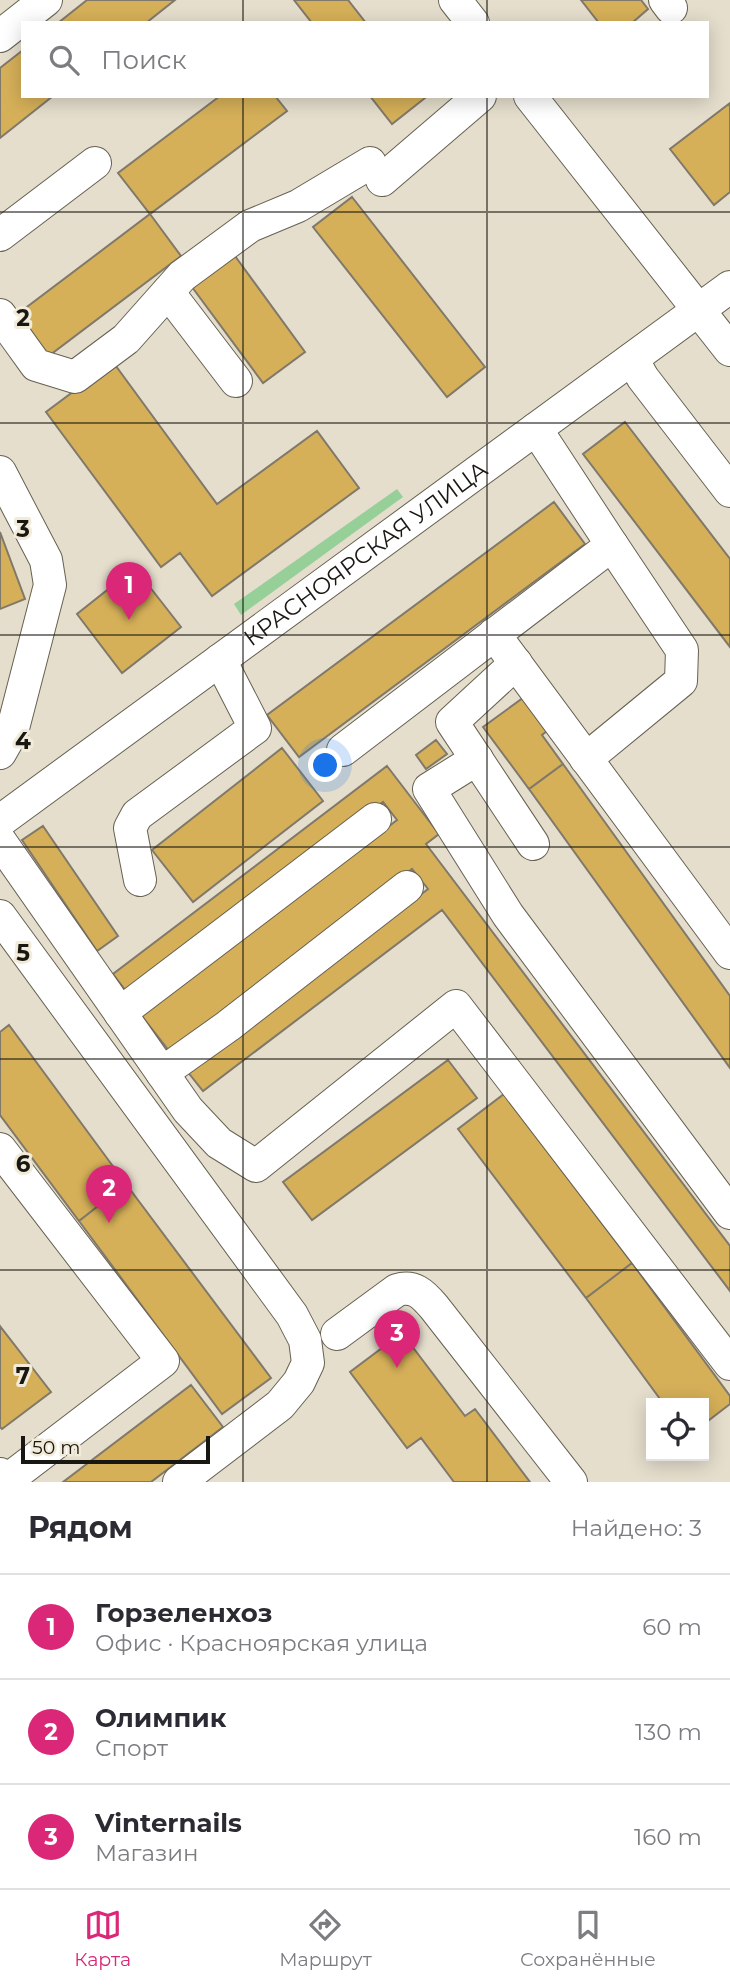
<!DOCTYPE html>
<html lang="ru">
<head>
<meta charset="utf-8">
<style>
	body { margin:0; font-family:Montserrat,sans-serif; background:#f7f7f7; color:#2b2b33 }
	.controls { position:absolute; right:21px; bottom:21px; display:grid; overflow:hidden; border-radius:0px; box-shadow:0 4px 18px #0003 }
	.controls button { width:63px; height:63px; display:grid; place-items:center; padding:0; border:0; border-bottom:2px solid #e1e1e2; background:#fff; color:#2b2b33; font:35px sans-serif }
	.scale { position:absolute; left:21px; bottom:18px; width:189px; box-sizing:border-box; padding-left:7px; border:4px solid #191711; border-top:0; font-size:19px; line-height:24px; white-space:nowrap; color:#191711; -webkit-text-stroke:5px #f3ebda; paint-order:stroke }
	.you { position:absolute; left:326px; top:766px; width:24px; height:24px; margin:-18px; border:5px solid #fff; border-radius:50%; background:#1a73e8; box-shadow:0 0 0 10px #1a73e833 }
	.badge { display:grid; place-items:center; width:46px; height:46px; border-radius:50%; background:#db2777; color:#fff; font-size:23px; font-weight:700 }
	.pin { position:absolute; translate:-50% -58px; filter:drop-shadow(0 2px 4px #0008) }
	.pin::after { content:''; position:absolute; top:37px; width:24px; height:21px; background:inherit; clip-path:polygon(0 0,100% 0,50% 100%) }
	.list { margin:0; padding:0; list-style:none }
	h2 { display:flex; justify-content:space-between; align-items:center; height:91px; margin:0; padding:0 28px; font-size:30px }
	h2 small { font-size:23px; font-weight:400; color:#7c7c81 }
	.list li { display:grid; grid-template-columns:46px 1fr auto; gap:21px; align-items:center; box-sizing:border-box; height:105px; padding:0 28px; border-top:2px solid #e1e1e2 }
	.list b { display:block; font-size:26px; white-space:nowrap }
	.list p { margin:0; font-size:23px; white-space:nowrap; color:#7c7c81 }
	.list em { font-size:23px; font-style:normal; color:#7c7c81 }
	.icon { flex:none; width:38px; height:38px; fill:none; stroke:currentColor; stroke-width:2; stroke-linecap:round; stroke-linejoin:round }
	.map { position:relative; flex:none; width:730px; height:1482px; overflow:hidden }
	.search { position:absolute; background:#fff; box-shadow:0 4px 18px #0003; left:21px; right:21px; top:21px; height:77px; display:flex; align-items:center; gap:18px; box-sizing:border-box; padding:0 24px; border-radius:0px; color:#7c7c81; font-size:26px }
	.sheet { height:406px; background:#fff }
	nav { display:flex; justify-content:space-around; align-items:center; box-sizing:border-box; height:98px; border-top:2px solid #e1e1e2; background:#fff; font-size:19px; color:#7c7c81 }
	nav a { display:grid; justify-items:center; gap:4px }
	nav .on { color:#db2777 }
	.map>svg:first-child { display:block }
</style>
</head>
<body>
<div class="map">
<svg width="730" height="1482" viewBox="0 0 730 1482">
	<rect width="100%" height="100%" fill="#e5decd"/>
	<!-- green -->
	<path fill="#96cf98" d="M397,489L403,497L241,615L234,604Z"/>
	<!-- building -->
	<path fill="#d6b059" stroke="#80796a" stroke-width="2" d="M87,0H175L146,23H58Z
		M294,0H348L366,23H312Z
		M581,0H641L648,9L632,23H599Z
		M23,50V96H53L0,138V68Z
		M220,96H275L287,111L150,214L118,173Z
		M370,96H424L425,98L392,124Z
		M730,103V192L714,205L670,149Z
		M352,197L485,367L447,397L313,227Z
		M150,214L181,256L42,361L11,319Z
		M235,256L305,352L263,383L192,287Z
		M113,362L217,504L317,431L359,488L212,596L180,553L161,567L46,412Z
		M625,422L730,559V647L583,454Z
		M554,502L585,544L299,757L267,715Z
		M0,532L25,599L0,609Z
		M135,568L181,627L122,673L77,614Z
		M527,695L552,727L542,735L563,764L529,789L483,727Z
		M436,740L447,754L426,769L416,755Z
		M282,748L323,801L193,902L152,850Z
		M563,764L730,996V1068L529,789Z
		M387,766L439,834L426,844L730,1246V1291L442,910L203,1091L187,1071L428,889L412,869L170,1052L141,1015L397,820L383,802L129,995L113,974Z
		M43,826L118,936L97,951L22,840Z
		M9,1025L126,1184L79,1221L0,1115V1032Z
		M448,1060L477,1098L312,1220L283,1182Z
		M504,1094L632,1263L586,1298L458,1129Z
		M126,1184L271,1378L222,1414L79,1221Z
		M632,1263L730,1396V1404L704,1424V1403H663L586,1298Z
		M0,1326L51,1392L2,1429L0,1427Z
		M402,1333L465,1416L475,1409L530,1482H454L421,1438L407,1448L350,1372Z
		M191,1385L223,1427L151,1482H63Z"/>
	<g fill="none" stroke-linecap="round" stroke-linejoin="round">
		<!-- minor casing -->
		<g stroke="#676152" stroke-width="34">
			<g id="minor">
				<path d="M455,0L473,23"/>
				<path d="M665,0L671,8"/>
				<path d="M0,36L46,0"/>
				<path d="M530,96L730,350"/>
				<path d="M382,180L480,96"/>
				<path d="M0,235L95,163"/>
				<path d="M168,292L236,381"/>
				<path d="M0,315L36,365L75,377L126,339L182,276L250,226L298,206L370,163"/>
				<path d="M632,359L643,378L730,491"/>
				<path d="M0,472L46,560L50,585L12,732L0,753"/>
				<path d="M494,634L730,953"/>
				<path d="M516,663L452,722L533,844"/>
				<path d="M343,750L612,545L536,429"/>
				<path d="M477,759L429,789L508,915L730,1213"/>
				<path d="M586,759L681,681L682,650L612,545"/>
				<path id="s1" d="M0,821L730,287"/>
				<path d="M0,841L188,1110L219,1143L256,1166L456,1006L730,1364"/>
				<path d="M140,880L130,828L137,815L255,728L220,660"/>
				<path d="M0,916L292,1315L305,1340L308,1363L299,1382L280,1405L179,1482"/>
				<path d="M120,1013L375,819"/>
				<path d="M162,1073L228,1026L407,887"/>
				<path d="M0,1149L163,1361L6,1481L0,1474"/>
				<path d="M337,1334L397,1290C414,1285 423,1294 434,1307L571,1482"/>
			</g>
		</g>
		<!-- minor -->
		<use href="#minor" stroke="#fff" stroke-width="32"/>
	</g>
	<!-- grid -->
	<path fill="none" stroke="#191711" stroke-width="2" stroke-opacity="0.55" d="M243,0V23M487,0V23M243,96V1482M487,96V1482M0,212H730M0,423H730M0,635H730M0,847H730M0,1059H730M0,1270H730"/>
	<g text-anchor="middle" stroke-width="6" stroke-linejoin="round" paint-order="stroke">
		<!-- street labels -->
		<g font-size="23" fill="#191711" stroke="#f3ebda">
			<text dy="8" stroke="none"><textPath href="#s1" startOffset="453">КРАСНОЯРСКАЯ УЛИЦА</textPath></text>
		</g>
	</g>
	<g font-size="23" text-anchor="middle" font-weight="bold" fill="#191711" stroke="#f3ebda" stroke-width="6" stroke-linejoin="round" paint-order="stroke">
		<text x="23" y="326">2</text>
		<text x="23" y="537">3</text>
		<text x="23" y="749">4</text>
		<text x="23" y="961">5</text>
		<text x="23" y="1172">6</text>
		<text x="23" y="1384">7</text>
	</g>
</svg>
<div class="controls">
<button><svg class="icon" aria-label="locate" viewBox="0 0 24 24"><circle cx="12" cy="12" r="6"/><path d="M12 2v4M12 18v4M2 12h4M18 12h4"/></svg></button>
</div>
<div class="scale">50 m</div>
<div class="you"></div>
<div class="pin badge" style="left:129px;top:620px">1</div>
<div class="pin badge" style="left:109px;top:1223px">2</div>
<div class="pin badge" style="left:397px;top:1368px">3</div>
<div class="search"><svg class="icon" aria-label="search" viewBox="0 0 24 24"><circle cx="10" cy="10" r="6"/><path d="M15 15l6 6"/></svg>Поиск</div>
</div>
<section class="sheet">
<h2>Рядом<small>Найдено: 3</small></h2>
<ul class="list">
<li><span class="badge">1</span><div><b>Горзеленхоз</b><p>Офис · Красноярская улица</p></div><em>60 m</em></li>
<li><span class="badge">2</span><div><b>Олимпик</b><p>Спорт</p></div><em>130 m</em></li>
<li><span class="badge">3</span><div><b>Vinternails</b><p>Магазин</p></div><em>160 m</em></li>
</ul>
</section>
<nav>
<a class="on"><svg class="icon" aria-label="map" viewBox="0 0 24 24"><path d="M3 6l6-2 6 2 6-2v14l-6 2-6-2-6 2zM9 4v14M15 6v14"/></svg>Карта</a>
<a><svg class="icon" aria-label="directions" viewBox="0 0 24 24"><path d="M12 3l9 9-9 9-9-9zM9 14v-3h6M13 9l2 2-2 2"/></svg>Маршрут</a>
<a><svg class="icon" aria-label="saved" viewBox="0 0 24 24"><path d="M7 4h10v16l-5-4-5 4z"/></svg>Сохранённые</a>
</nav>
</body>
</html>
